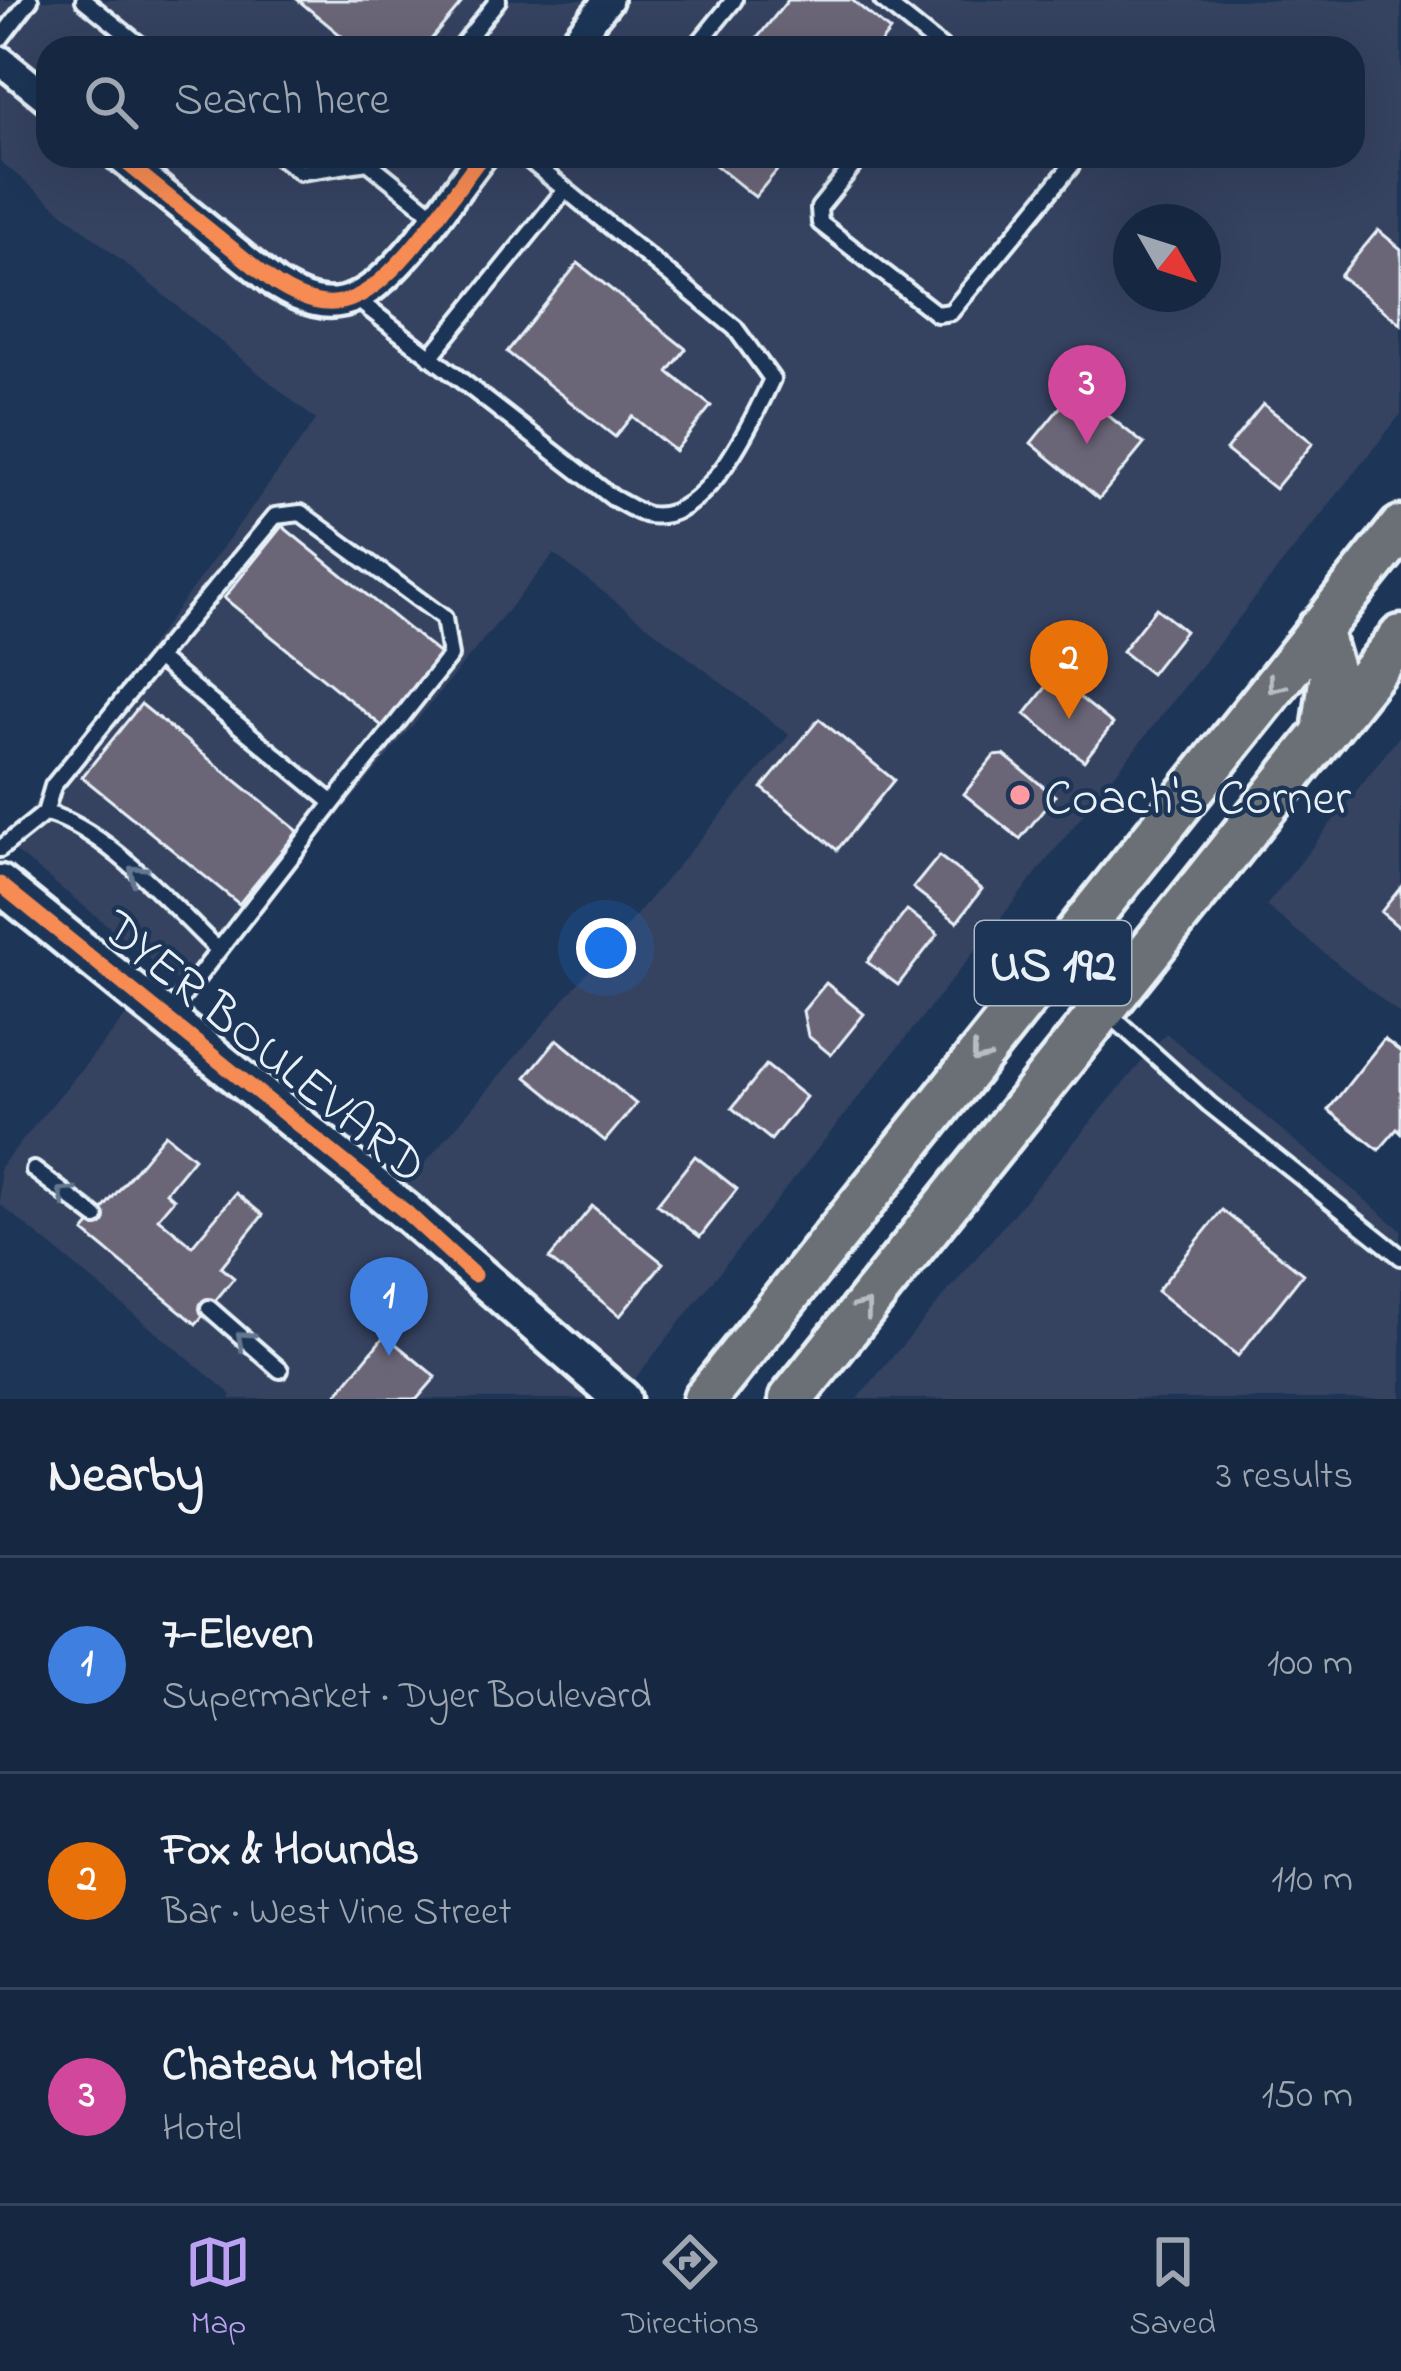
<!DOCTYPE html>
<html lang="en">
<head>
<meta charset="utf-8">
<style>
	body { margin:0; font-family:"Indie Flower",sans-serif; background:#1f3048; color:#f1f3f6 }
	.compass { position:absolute; left:1113px; top:204px; width:108px; height:108px; border-radius:50%; background:#162841; box-shadow:0 12px 48px #0002; rotate:129deg }
	.you { position:absolute; left:606px; top:948px; width:42px; height:42px; margin:-30px; border:9px solid #fff; border-radius:50%; background:#1a73e8; box-shadow:0 0 0 18px #1a73e833 }
	.badge { display:grid; place-items:center; width:78px; height:78px; border-radius:50%; background:#bca0f2; color:#fff; font-size:39px; font-weight:700 }
	.pin { position:absolute; translate:-50% -99px; filter:drop-shadow(0 3px 6px #0008) }
	.pin::after { content:''; position:absolute; top:63px; width:42px; height:36px; background:inherit; clip-path:polygon(0 0,100% 0,50% 100%) }
	.list { margin:0; padding:0; list-style:none }
	h2 { display:flex; justify-content:space-between; align-items:center; height:156px; margin:0; padding:0 48px; font-size:51px }
	h2 small { font-size:39px; font-weight:400; color:#9ea6b1 }
	.list li { display:grid; grid-template-columns:78px 1fr auto; gap:36px; align-items:center; box-sizing:border-box; height:216px; padding:0 48px; border-top:3px solid #35445a }
	.list b { display:block; font-size:45px; white-space:nowrap }
	.list p { margin:0; font-size:39px; white-space:nowrap; color:#9ea6b1 }
	.list em { font-size:39px; font-style:normal; color:#9ea6b1 }
	.icon { flex:none; width:66px; height:66px; fill:none; stroke:currentColor; stroke-width:2; stroke-linecap:round; stroke-linejoin:round }
	.map { position:relative; flex:none; width:1401px; height:1399px; overflow:hidden }
	.search { position:absolute; background:#162841; box-shadow:0 12px 48px #0002; left:36px; right:36px; top:36px; height:132px; display:flex; align-items:center; gap:30px; box-sizing:border-box; padding:0 42px; border-radius:36px; color:#9ea6b1; font-size:45px }
	.sheet { height:804px; background:#162841 }
	nav { display:flex; justify-content:space-around; align-items:center; box-sizing:border-box; height:168px; border-top:3px solid #35445a; background:#162841; font-size:33px; color:#9ea6b1 }
	nav a { display:grid; justify-items:center; gap:6px }
	nav .on { color:#bca0f2 }
	.map>svg:first-child { display:block }
</style>
</head>
<body>
<div class="map">
<svg width="1401" height="1399" viewBox="0 0 1401 1399">
	<rect width="100%" height="100%" fill="#1d3557"/>
	<filter id="ink" filterUnits="userSpaceOnUse"><feTurbulence type="fractalNoise" baseFrequency=".00833" numOctaves="2"/><feDisplacementMap in="SourceGraphic" scale="24" xChannelSelector="R" yChannelSelector="G"/><feConvolveMatrix kernelMatrix="1 2 1 2 8 2 1 2 1" color-interpolation-filters="sRGB"/></filter>
	<g filter="url(#ink)">
		<!-- built -->
		<path fill="#344361" fill-rule="evenodd" d="M0,0H1401V414L630,1385L403,1189L789,735L554,554L192,993L5,843L316,420L0,161ZM48,48H1353V156H48ZM1131,222H1203V294H1131Z
			M1401,734V1015L1266,906Z
			M131,1010L396,1223L597,1399H230L232,1395L0,1204V1167Z
			M1166,1033L1401,1230V1399H857Z"/>
		<!-- building -->
		<path fill="#6a6577" stroke="#e8f1f8" stroke-width="3" d="M298,0H464L424,48H395L388,42L383,48H356Z
			M788,0H852L890,31L877,48H749Z
			M704,156H789L755,197Z
			M1378,230L1401,249V324L1340,276Z
			M578,263L686,349L668,372L711,406L675,451L632,416L615,437L507,352Z
			M1075,389L1144,444L1099,499L1031,443Z
			M1263,404L1313,443L1275,489L1226,450Z
			M282,526L441,655L383,727L224,598Z
			M1156,608L1185,631L1151,674L1122,651Z
			M1054,677L1113,724L1084,761L1025,714Z
			M141,704L298,831L239,904L82,777Z
			M819,719L894,780L837,850L762,788Z
			M1004,755L1055,796L1020,839L964,794L994,756Z
			M939,856L982,889L957,922L913,888Z
			M1401,887V929L1381,912Z
			M907,910L938,934L898,985L867,962Z
			M826,983L864,1014L831,1055L808,1036L803,1011Z
			M557,1039L636,1104L605,1141L526,1077Z
			M1384,1039L1401,1052V1133L1397,1129L1379,1150L1328,1110Z
			M766,1065L806,1097L771,1140L732,1108Z
			M165,1134L194,1158L166,1192L174,1199L158,1218L192,1246L236,1193L263,1215L221,1267L234,1278L196,1324L84,1232Z
			M695,1156L737,1189L700,1237L657,1204Z
			M592,1206L663,1263L620,1316L549,1259Z
			M1222,1210L1303,1274L1238,1356L1157,1291Z
			M385,1335L436,1377L417,1399H343L337,1394Z"/>
		<g fill="none" stroke-linecap="round" stroke-linejoin="round">
			<!-- service casing -->
			<g stroke="#e8f1f8" stroke-width="22">
				<path id="service" d="M84,0L144,48
					M882,0L942,48
					M0,39L30,0
					M460,48L498,0
					M695,48L734,0
					M279,156L300,172L368,162
					M861,156L819,208L820,223L937,314L951,312L1071,166L1070,156
					M372,157L368,162L434,215
					M355,298L613,498C624,503 637,513 649,515C706,524 753,420 772,379L735,328L524,156
					M430,357L565,190
					M157,658L275,516L301,513L444,618L450,656L333,803
					M45,813C104,827 172,906 216,948
					M0,849L45,813L53,786L157,658L333,803L166,1018
					M1108,1013L1209,1104L1401,1257
					M34,1170L96,1217
					M209,1308L280,1370"/>
			</g>
			<!-- minor casing -->
			<g stroke="#e8f1f8" stroke-width="36">
				<path id="minor" d="M569,48L608,0
					M0,60L48,99
					M118,156L276,284C300,299 328,311 356,297C400,277 451,195 482,156"/>
			</g>
			<!-- secondary casing -->
			<g stroke="#e8f1f8" stroke-width="45">
				<path id="secondary" d="M0,884L406,1212L622,1399"/>
			</g>
			<!-- trunk casing -->
			<g stroke="#e8f1f8" stroke-width="51">
				<path id="trunk" d="M1319,629L1332,673L1324,733
					M705,1399L1401,528
					M791,1399L1401,637"/>
			</g>
			<!-- service -->
			<use href="#service" stroke="#1d3557" stroke-width="14"/>
			<!-- minor -->
			<use href="#minor" stroke="#1d3557" stroke-width="27"/>
			<!-- secondary -->
			<use href="#secondary" stroke="#1d3557" stroke-width="36"/>
			<!-- trunk -->
			<use href="#trunk" stroke="#6b6f75" stroke-width="42"/>
			<!-- cycleway casing -->
			<g stroke="#1d3557" stroke-width="22">
				<path id="cycleway" d="M118,156L276,284C300,299 328,311 356,297C400,277 451,195 482,156
					M0,884L406,1212L474,1275"/>
			</g>
			<!-- cycleway -->
			<use href="#cycleway" stroke="#f68b52" stroke-width="15"/>
		</g>
		<!-- one-way arrows -->
		<defs><path id="oneway-chevron" d="M-2-3.5L2.5 0L-2 3.5" fill="none" stroke-width="1.6" stroke-linecap="round" stroke-linejoin="round" transform="scale(3)"/></defs>
		<g stroke="#b6bdc4">
			<use href="#oneway-chevron" transform="translate(1275 685) rotate(128)"/>
			<use href="#oneway-chevron" transform="translate(979 1055) rotate(129)"/>
			<use href="#oneway-chevron" transform="translate(864 1308) rotate(-51)"/>
		</g>
		<g stroke="#64778f">
			<use href="#oneway-chevron" transform="translate(136 873) rotate(-139)"/>
			<use href="#oneway-chevron" transform="translate(65 1194) rotate(-143)"/>
			<use href="#oneway-chevron" transform="translate(244 1339) rotate(-139)"/>
		</g>
	</g>
	<!-- markers -->
	<circle fill="#ff9aa2" stroke="#1d3557" stroke-width="4.5" cx="1020" cy="795" r="12"/>
	<g text-anchor="middle" stroke-width="9" stroke-linejoin="round" paint-order="stroke">
		<!-- shield labels -->
		<rect fill="#1d3557" stroke="#abb9c8" stroke-width="3" x="975" y="921" width="156" height="84" rx="9"/>
		<g font-size="48" font-weight="bold" fill="#e8f1f8">
			<text x="1053" y="980">US 192</text>
		</g>
		<!-- poi labels -->
		<g font-size="51" fill="#e8f1f8" stroke="#1d3557" text-anchor="start">
			<text x="1044" y="813">Coach's Corner</text>
		</g>
		<!-- street labels -->
		<g font-size="51" fill="#e8f1f8" stroke="#1d3557">
			<text transform="translate(266 1045) rotate(39)" y="18">DYER BOULEVARD</text>
		</g>
	</g>
</svg>
<svg class="compass" viewBox="-18 -18 36 36"><path d="M0-13l5 13h-10z" fill="#e53935"/><path d="M0 13l5-13h-10z" fill="#9ea6b1"/></svg>
<div class="you"></div>
<div class="pin badge" style="left:389px;top:1356px;background:#3f7fe0">1</div>
<div class="pin badge" style="left:1069px;top:719px;background:#e8710a">2</div>
<div class="pin badge" style="left:1087px;top:444px;background:#d1479c">3</div>
<div class="search"><svg class="icon" aria-label="search" viewBox="0 0 24 24"><circle cx="10" cy="10" r="6"/><path d="M15 15l6 6"/></svg>Search here</div>
</div>
<section class="sheet">
<h2>Nearby<small>3 results</small></h2>
<ul class="list">
<li><span class="badge" style="background:#3f7fe0">1</span><div><b>7-Eleven</b><p>Supermarket · Dyer Boulevard</p></div><em>100 m</em></li>
<li><span class="badge" style="background:#e8710a">2</span><div><b>Fox &amp; Hounds</b><p>Bar · West Vine Street</p></div><em>110 m</em></li>
<li><span class="badge" style="background:#d1479c">3</span><div><b>Chateau Motel</b><p>Hotel</p></div><em>150 m</em></li>
</ul>
</section>
<nav>
<a class="on"><svg class="icon" aria-label="map" viewBox="0 0 24 24"><path d="M3 6l6-2 6 2 6-2v14l-6 2-6-2-6 2zM9 4v14M15 6v14"/></svg>Map</a>
<a><svg class="icon" aria-label="directions" viewBox="0 0 24 24"><path d="M12 3l9 9-9 9-9-9zM9 14v-3h6M13 9l2 2-2 2"/></svg>Directions</a>
<a><svg class="icon" aria-label="saved" viewBox="0 0 24 24"><path d="M7 4h10v16l-5-4-5 4z"/></svg>Saved</a>
</nav>
</body>
</html>
